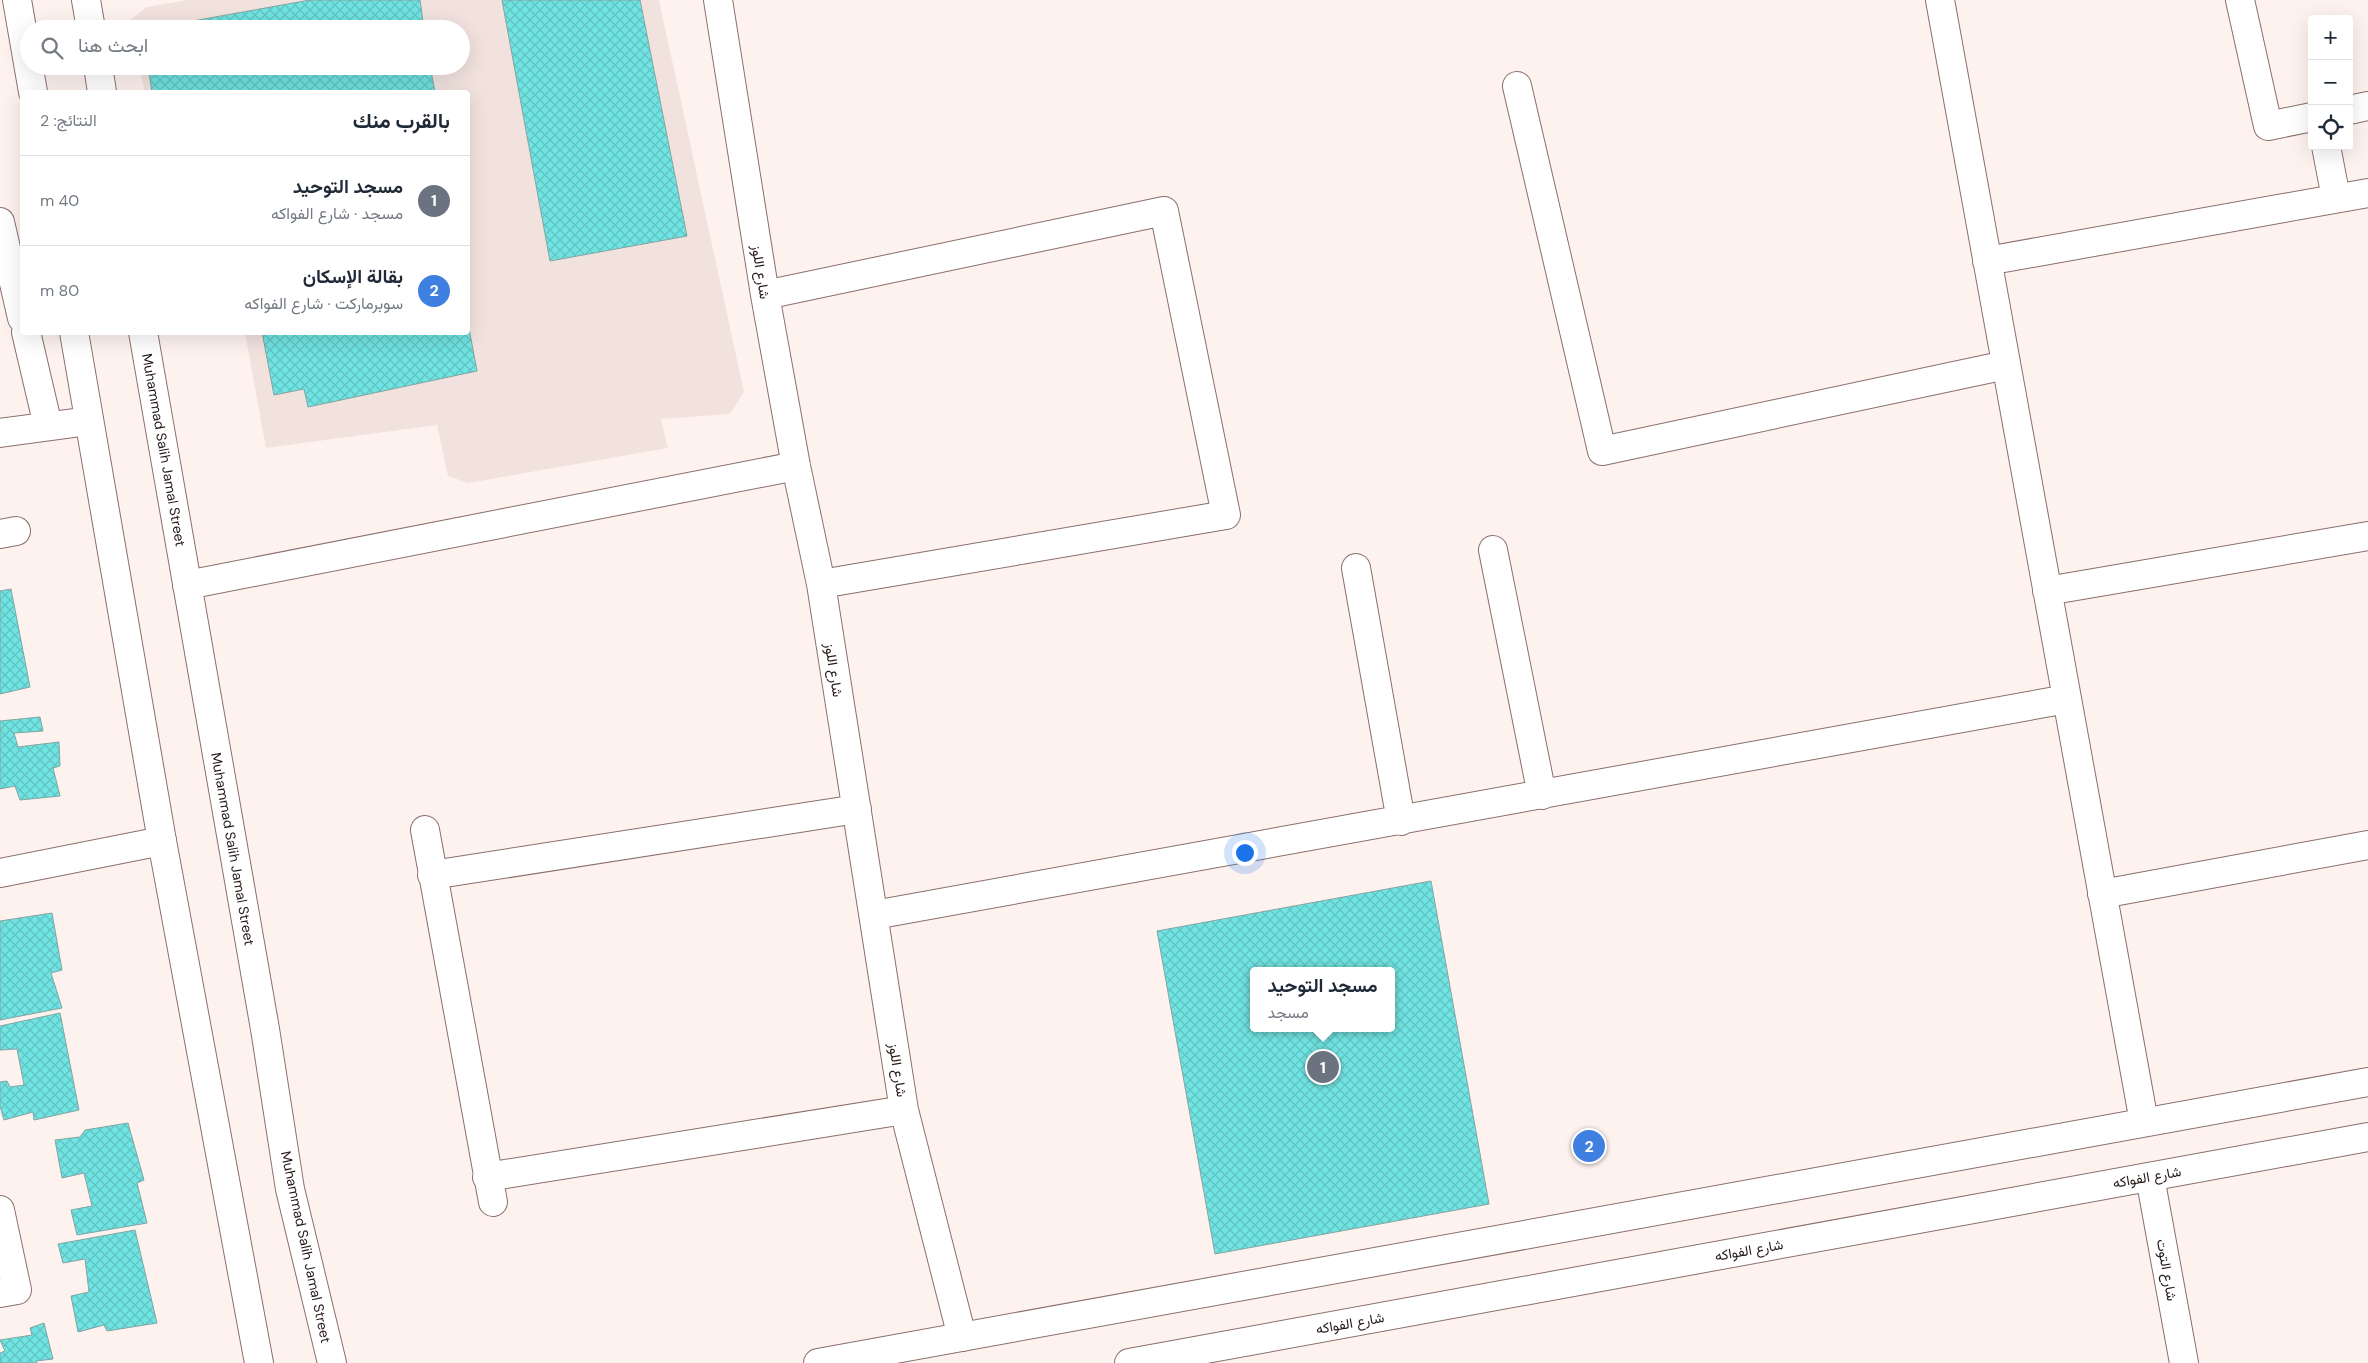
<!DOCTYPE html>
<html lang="ar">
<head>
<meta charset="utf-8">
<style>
	body { margin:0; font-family:"DM Sans",Vazirmatn,sans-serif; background:#f2f2f3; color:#1f2937; direction:rtl }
	.controls { position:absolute; right:15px; top:15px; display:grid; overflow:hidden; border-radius:5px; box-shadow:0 5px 20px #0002 }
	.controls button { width:45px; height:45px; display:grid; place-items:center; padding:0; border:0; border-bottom:1px solid #e0e1e3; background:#fff; color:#1f2937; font:25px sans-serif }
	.you { position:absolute; left:1244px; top:852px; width:18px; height:18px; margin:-12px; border:4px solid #fff; border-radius:50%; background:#1a73e8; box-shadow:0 0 0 8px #1a73e833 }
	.badge { display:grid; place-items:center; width:32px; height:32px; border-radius:50%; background:#db2777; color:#fff; font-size:16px; font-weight:700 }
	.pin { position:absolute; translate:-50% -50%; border:2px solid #fff; box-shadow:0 1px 5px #0006 }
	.popup { position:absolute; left:1250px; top:967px; width:145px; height:65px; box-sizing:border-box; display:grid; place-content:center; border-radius:5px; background:#fff; filter:drop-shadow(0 1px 4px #0005); font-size:16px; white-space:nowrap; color:#747a83 }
	.popup b { font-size:19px; color:#1f2937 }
	.popup::after { content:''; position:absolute; left:50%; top:100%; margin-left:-10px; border:10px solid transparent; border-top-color:#fff }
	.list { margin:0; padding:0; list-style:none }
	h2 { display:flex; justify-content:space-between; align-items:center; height:65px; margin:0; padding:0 20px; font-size:21px }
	h2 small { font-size:16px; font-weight:400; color:#747a83 }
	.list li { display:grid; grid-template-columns:32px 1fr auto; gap:15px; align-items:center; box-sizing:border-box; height:90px; padding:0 20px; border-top:1px solid #e0e1e3 }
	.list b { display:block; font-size:19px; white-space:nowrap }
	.list p { margin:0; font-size:16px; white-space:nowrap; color:#747a83 }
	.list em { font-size:16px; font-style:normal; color:#747a83 }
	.icon { flex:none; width:28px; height:28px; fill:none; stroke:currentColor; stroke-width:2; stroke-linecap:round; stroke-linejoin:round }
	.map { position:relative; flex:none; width:2368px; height:1363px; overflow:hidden; direction:ltr }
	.search { position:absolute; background:#fff; box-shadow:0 5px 20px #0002; left:20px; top:20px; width:450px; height:55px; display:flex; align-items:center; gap:12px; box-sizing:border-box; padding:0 18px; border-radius:28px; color:#747a83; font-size:19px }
	.panel { position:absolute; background:#fff; box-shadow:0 5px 20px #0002; left:20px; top:90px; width:450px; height:245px; border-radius:5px; direction:rtl }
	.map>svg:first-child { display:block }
</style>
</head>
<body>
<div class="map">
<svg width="2368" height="1363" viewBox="0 0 2368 1363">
	<defs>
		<pattern id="building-cross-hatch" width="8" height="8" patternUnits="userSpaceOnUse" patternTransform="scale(1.25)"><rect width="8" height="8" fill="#70e4e2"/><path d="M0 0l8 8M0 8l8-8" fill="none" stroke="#61c3c1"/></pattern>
	</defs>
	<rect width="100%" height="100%" fill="#fef2ef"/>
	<!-- built -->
	<path fill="#f1e2de" d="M187,0H659L744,392L730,414L661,419L668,448L468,483L448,476L437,425L266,448L245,333L468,332V92H145L139,66H461V29H130L129,21L147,7Z"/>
	<!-- building -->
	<path fill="url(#building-cross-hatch)" stroke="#83a4a2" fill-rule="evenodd" d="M310,0H420L424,29H148Z
		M502,0H640L687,236L550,261Z
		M148,66H430L435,92H152Z
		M468,323L477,371L308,407L304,389L274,395L262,332H468Z
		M11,589L30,687L0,694V591Z
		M40,717L43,731L14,733L18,747L59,742L60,766L53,768L60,796L20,800L15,786L0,789V721Z
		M1431,881L1489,1204L1215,1254L1157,931ZM1254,971H1392V1028H1254Z
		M52,913L62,970L51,973L62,1008L0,1020V921Z
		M60,1013L79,1110L34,1120L33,1112L4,1120L0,1106V1082L7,1081L10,1087L24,1085L17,1049L0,1050V1026Z
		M128,1123L144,1180L137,1183L147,1223L77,1235L71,1210L92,1206L84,1173L62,1178L55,1140L80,1137L85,1130Z
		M135,1230L157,1323L107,1331L104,1325L78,1332L71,1296L89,1292L85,1259L63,1263L58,1244Z
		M44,1323L53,1359L36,1361L37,1363H0V1353L5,1351L0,1340L32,1335L30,1328Z"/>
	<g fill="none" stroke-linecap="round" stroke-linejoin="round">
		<!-- minor casing -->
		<g stroke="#8a6f6a" stroke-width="30">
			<path id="minor" d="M718,0L765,295L796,466L821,584L904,1110L962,1337
				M1940,0L2144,1122
				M2240,0L2268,126L2312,117
				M1517,86L1602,451L2006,365
				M2349,110L2368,106
				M2326,146L2336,198
				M0,222L22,318
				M1987,261L2368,193
				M765,295L1164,211L1226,515L821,584
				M26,332L48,426
				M0,433L89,421
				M0,534L16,531
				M1493,550L1542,795
				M1356,568L1401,821
				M187,585L796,466
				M2047,591L2368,536
				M425,830L493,1202
				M0,873L162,841
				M432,875L857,809
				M2102,894L2368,845
				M874,915L2067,699
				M487,1177L904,1110
				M2150,1177L2184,1363
				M0,1210L17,1290L0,1293"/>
		</g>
		<!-- tertiary casing -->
		<g stroke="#8a6f6a" stroke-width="30">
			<path id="tertiary" d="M17,0L33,92
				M86,0L91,29
				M98,66L102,92
				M74,332L162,841L259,1363
				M143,332L265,1029L290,1189L332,1363
				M818,1363L2368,1082
				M1129,1363L2368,1137"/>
		</g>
		<!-- minor -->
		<use href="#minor" stroke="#fff" stroke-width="28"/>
		<!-- tertiary -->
		<use href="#tertiary" stroke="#fff" stroke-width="28"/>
	</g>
	<g text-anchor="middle" stroke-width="5" stroke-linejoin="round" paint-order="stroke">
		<!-- street labels -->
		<g font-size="14" fill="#241917" stroke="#fff">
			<text transform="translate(761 272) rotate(81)" y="5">شارع اللوز</text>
			<text transform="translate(164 450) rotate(80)" y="5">Muhammad Salih Jamal Street</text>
			<text transform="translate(834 670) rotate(81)" y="5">شارع اللوز</text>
			<text transform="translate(233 849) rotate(80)" y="5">Muhammad Salih Jamal Street</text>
			<text transform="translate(898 1070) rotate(81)" y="5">شارع اللوز</text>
			<text transform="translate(2147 1177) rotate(-10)" y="5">شارع الفواكه</text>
			<text transform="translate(306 1247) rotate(78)" y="5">Muhammad Salih Jamal Street</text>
			<text transform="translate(1749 1250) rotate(-10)" y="5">شارع الفواكه</text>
			<text transform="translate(2167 1270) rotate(80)" y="5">شارع التوت</text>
			<text transform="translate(1350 1323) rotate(-10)" y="5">شارع الفواكه</text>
		</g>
	</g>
</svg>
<div class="controls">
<button>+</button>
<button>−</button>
<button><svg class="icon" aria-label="locate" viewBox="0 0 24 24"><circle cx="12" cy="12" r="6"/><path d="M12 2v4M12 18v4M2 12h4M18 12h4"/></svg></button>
</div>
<div class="you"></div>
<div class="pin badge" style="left:1323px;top:1067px;background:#6b7280">1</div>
<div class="popup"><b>مسجد التوحيد</b>مسجد</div>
<div class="pin badge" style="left:1589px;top:1146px;background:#3f7fe0">2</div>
<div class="search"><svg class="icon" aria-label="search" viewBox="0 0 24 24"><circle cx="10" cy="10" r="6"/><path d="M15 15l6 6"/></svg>ابحث هنا</div>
<section class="panel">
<h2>بالقرب منك<small>النتائج: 2</small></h2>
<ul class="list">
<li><span class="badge" style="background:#6b7280">1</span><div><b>مسجد التوحيد</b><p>مسجد · شارع الفواكه</p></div><em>40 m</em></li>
<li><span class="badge" style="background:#3f7fe0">2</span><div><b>بقالة الإسكان</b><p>سوبرماركت · شارع الفواكه</p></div><em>80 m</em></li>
</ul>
</section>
</div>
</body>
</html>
